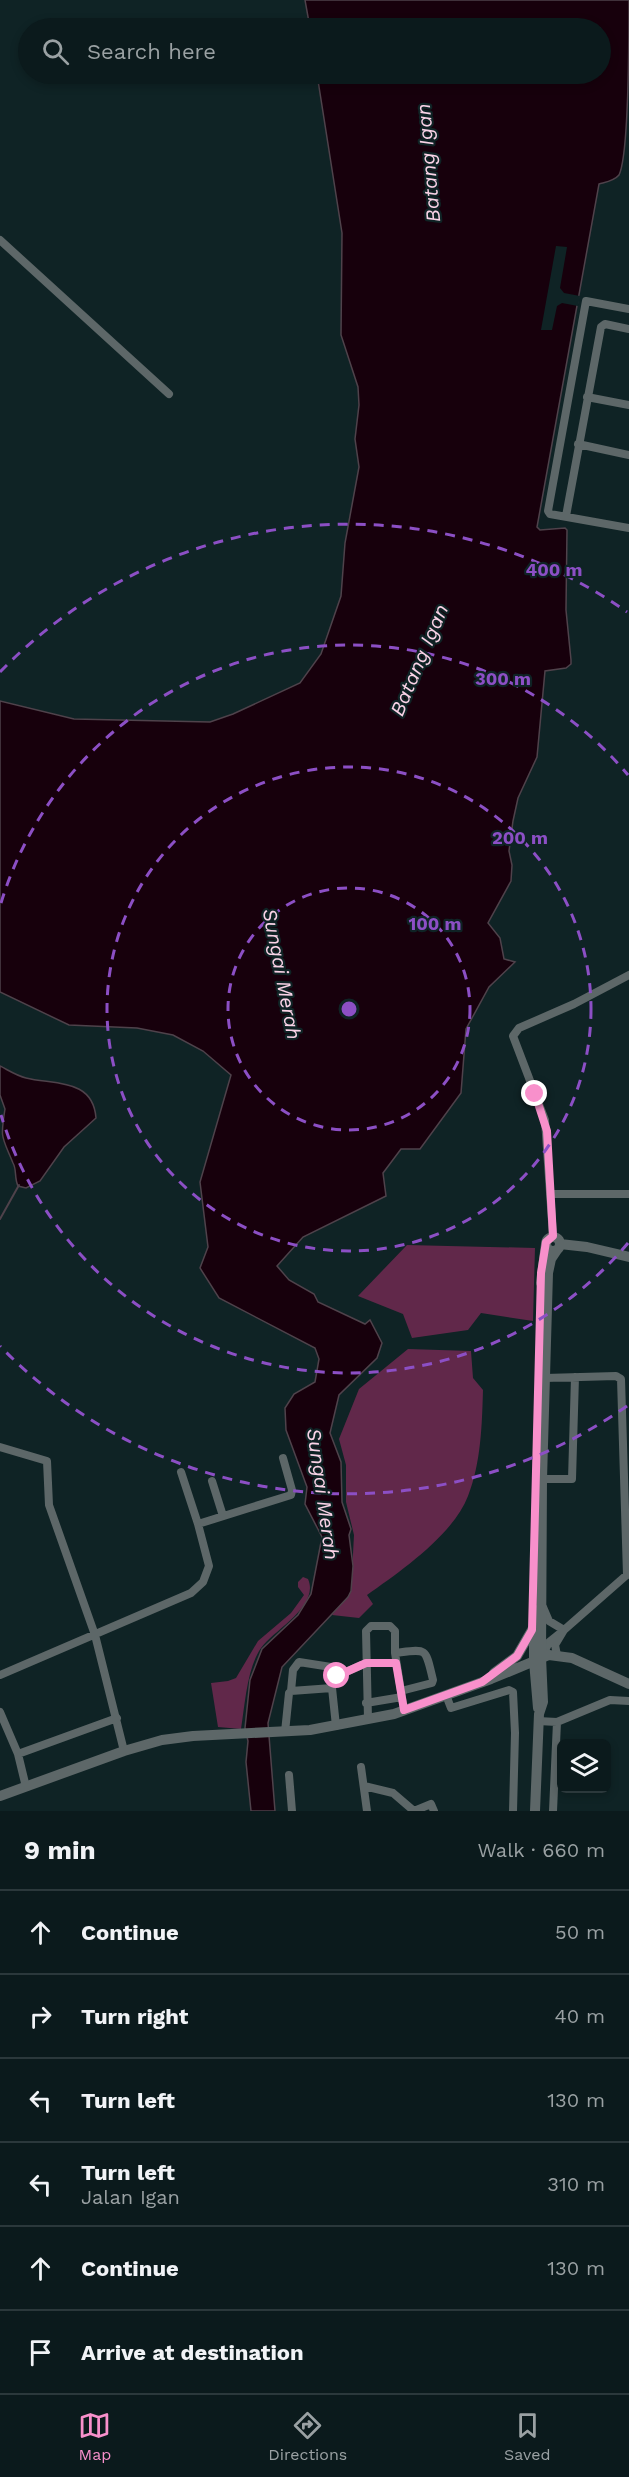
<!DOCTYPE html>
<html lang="en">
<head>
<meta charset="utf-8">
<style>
	body { margin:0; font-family:"Work Sans",sans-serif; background:#192729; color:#f1f3f6 }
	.controls { position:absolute; right:18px; bottom:18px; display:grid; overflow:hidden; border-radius:9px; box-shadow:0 3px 9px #0003 }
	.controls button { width:54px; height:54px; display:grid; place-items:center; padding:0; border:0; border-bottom:2px solid #2b383b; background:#0b1a1c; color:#f1f3f6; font:30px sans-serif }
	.stop { position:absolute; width:18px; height:18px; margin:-14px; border:4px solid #f890cb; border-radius:50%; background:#fff }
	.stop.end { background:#f890cb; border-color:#fff; box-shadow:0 2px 6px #0008 }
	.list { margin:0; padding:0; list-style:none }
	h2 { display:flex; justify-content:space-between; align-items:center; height:78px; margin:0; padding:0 24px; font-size:26px }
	h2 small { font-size:20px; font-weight:400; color:#9aa1a3 }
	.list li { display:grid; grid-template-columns:39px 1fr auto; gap:18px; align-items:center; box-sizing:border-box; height:84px; padding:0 24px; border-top:2px solid #2b383b }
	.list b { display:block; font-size:22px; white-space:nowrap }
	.list p { margin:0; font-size:20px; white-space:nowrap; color:#9aa1a3 }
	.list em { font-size:20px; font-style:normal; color:#9aa1a3 }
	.icon { flex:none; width:33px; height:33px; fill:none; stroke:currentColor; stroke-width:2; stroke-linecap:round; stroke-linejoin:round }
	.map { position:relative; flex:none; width:629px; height:1811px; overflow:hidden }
	.search { position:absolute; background:#0b1a1c; box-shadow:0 3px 9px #0003; left:18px; right:18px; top:18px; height:66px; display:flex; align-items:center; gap:15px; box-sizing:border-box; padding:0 21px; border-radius:33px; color:#9aa1a3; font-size:22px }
	.sheet { height:582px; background:#0b1a1c }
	nav { display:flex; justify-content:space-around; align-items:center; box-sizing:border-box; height:84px; border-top:2px solid #2b383b; background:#0b1a1c; font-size:16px; color:#9aa1a3 }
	nav a { display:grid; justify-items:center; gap:3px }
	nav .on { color:#f890cb }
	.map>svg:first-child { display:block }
</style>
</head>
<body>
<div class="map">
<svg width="629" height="1811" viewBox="0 0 629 1811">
	<rect width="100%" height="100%" fill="#0f2325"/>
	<!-- green -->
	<path fill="#61284a" d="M407,1245L535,1248L533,1321L481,1313L468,1330L412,1338L403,1314L358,1296Z
		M408,1349L471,1351L473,1378L483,1390C482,1425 481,1463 468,1496C453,1535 401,1571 367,1595L373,1604L359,1618L332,1615L351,1591L354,1535L346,1502V1465L339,1439L359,1389Z
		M303,1577L308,1579C320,1606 274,1630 261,1648C247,1668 245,1705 241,1729L218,1727L211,1683L228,1681L236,1678L258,1641L291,1613L304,1595L298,1587V1582Z"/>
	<!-- water -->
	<path fill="#17000c" stroke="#4f424b" stroke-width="1.5" d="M305,0H629C629,31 629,155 619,175C614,181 606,182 599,184L537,527L540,530L565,528L567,530L566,610L571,660V664L566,668L545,671L537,757L518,798L513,821L509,851L512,865L511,881L488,923L500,938L504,959L515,962L489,987L466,1029L461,1093L420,1149H401L383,1173L386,1196L303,1237L277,1266L289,1280L314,1294L318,1302L365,1324L370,1320L382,1343L377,1358L339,1395L330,1433L341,1462L342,1502L351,1529L349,1535L353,1566L351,1591L348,1597L282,1667L268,1723L275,1811H251L246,1762L248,1741L245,1728L250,1680L262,1649L298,1615L311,1594L322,1537L305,1504L307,1487L286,1430L285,1408L294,1394L315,1382L319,1359L315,1348L219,1298L200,1268L208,1247L200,1182L231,1075L203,1051L173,1035L137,1028L69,1025L0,992V701L74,719L210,722L233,714L300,683L321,654L341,596L345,543L359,467L355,439L359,405L358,387L341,335L342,233L317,74H600V28H310Z
		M0,1066C8,1070 17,1076 26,1078C54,1085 93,1078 96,1118L64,1147L40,1181L26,1188L18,1186C14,1177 17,1170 13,1163C2,1136 0,1140 5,1109L0,1095Z"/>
	<!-- pier -->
	<path fill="#0f2325" d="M556,246L567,247L560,288L564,293L580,296L578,306L562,303L557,306L552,330H541Z"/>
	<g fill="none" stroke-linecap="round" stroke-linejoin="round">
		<!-- stream -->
		<path stroke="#4f424b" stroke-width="2" d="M0,1219L19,1185"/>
		<!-- minor -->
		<path stroke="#5d6768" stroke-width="8" d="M0,240L169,394
			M629,309L586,301L548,511L550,514L629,528
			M587,397L629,405
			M578,444L629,455
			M566,516L601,327L605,324L629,329
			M550,1194H629
			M553,1236L545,1120L513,1036L519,1028L574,1004L629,975
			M545,1378L616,1376L621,1379L627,1575
			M0,1447L47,1461L49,1505L95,1635L124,1751
			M542,1479H572L575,1377
			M212,1481L223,1516
			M198,1524L291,1495L292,1490L283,1458
			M543,1607L549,1621L564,1630
			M395,1653C428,1649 425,1647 433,1680L432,1683L401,1691
			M557,1655L555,1645L564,1630L629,1573
			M542,1657L549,1642L559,1634
			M0,1675L191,1593L203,1582L209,1566L198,1524L181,1472
			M291,1691L293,1670L299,1662L331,1667L337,1676
			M446,1695L451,1708L509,1690L513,1692L515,1733L513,1811
			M366,1703L402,1697
			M0,1712L18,1754L26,1787
			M368,1719L366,1631L371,1626H390L395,1631V1653L404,1710
			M538,1721L557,1722L610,1700L629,1701
			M336,1726L332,1688L337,1676L366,1663H396
			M285,1732L289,1693L291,1691L332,1688
			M18,1754L117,1718
			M361,1767L367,1811
			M289,1775L292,1811
			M364,1786L393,1793L414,1811
			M414,1811L431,1804L434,1811
			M553,1811L557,1722"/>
		<!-- tertiary -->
		<path stroke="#5d6768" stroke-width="10" d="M546 1244a7 7 0 1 1 14 0a7 7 0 1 1-14 0Z
			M560,1244L587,1247L629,1257
			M541,1283L546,1244
			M534,1610V1661L538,1708
			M494,1673L517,1656L532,1630
			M0,1796L124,1751L162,1740L193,1736L310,1730L394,1714L491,1679L549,1655L572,1658L629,1684
			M535,1811L539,1714L543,1702L541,1657L542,1479L548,1273L551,1259L557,1250"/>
	</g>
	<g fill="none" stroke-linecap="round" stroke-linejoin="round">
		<!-- route -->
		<path stroke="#f890cb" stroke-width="8" d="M337,1676L366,1663H396L404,1710L482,1682L517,1656L532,1630L541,1273L546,1242L553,1236L547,1131L535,1094"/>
	</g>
	<!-- distance rings -->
	<g fill="none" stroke="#8c4fc5" stroke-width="3" stroke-dasharray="10 8">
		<circle cx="349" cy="1009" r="121"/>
		<circle cx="349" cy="1009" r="242"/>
		<path d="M628 1243A364 364 0 0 1 1 1115M1 903A364 364 0 0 1 628 775"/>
		<path d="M627 1406A485 485 0 0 1 0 1346M0 672A485 485 0 0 1 627 612"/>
	</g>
	<g text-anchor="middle" stroke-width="4.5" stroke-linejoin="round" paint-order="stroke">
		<!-- water labels -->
		<g font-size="20" font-style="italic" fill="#fad3e7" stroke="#0f2325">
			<text transform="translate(428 163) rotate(-95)" y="7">Batang Igan</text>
			<text transform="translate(419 660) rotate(-67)" y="7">Batang Igan</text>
			<text transform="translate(282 974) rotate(79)" y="7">Sungai Merah</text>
			<text transform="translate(323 1494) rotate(82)" y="7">Sungai Merah</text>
		</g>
	</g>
	<circle cx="349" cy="1009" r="9" fill="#8c4fc5" stroke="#0f2325" stroke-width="3"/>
	<g font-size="18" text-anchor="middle" font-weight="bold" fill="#8c4fc5" stroke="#0f2325" stroke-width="4.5" stroke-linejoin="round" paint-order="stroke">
		<text x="554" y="576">400 m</text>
		<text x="503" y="685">300 m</text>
		<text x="520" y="844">200 m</text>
		<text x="435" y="930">100 m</text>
	</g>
</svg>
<div class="controls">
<button><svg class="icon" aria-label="layers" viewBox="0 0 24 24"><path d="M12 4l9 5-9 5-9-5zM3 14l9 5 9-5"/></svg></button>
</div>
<div class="stop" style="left:337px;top:1676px"></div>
<div class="stop end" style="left:535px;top:1094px"></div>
<div class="search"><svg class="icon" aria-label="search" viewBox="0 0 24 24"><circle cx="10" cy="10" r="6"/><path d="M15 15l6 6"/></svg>Search here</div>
</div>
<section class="sheet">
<h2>9 min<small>Walk · 660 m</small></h2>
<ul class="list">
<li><svg class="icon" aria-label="ahead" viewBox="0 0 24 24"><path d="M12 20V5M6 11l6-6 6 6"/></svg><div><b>Continue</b></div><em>50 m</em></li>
<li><svg class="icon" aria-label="right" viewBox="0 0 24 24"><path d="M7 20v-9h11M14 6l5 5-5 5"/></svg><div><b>Turn right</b></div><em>40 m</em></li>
<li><svg class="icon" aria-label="left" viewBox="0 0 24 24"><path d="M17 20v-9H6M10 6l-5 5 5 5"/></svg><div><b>Turn left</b></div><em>130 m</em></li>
<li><svg class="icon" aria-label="left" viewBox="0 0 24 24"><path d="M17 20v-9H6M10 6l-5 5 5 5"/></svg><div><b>Turn left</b><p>Jalan Igan</p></div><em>310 m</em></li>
<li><svg class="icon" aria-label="ahead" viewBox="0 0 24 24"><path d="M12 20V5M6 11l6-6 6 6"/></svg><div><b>Continue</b></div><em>130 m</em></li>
<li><svg class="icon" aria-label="arrive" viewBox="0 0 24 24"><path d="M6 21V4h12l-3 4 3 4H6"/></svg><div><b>Arrive at destination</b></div></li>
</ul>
</section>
<nav>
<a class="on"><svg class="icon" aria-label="map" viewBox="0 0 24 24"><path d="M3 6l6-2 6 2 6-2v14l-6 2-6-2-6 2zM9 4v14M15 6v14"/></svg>Map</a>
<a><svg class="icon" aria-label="directions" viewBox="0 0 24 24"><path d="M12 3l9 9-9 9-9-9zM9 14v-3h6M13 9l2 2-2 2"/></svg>Directions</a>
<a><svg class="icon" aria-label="saved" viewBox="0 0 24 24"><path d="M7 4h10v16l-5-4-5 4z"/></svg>Saved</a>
</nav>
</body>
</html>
